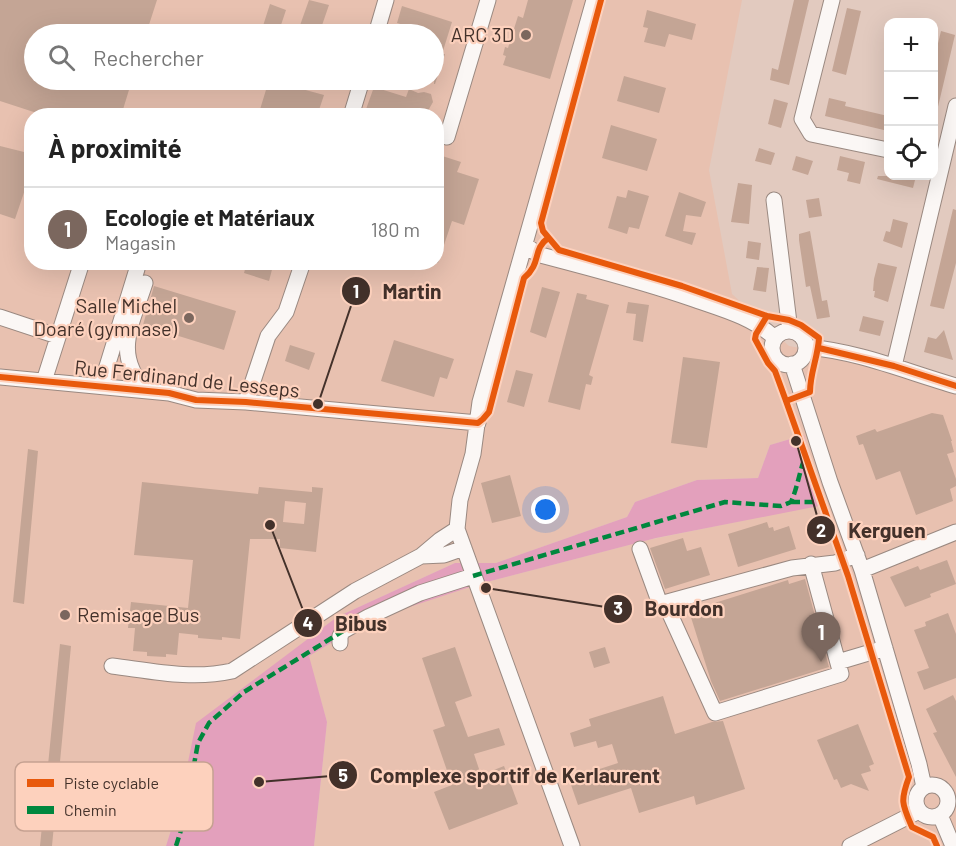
<!DOCTYPE html>
<html lang="fr">
<head>
<meta charset="utf-8">
<style>
	body { margin:0; font-family:Barlow,sans-serif; background:#f2f2f2; color:#222 }
	.controls { position:absolute; right:18px; top:18px; display:grid; overflow:hidden; border-radius:12px; box-shadow:0 6px 24px #0002 }
	.controls button { width:54px; height:54px; display:grid; place-items:center; padding:0; border:0; border-bottom:2px solid #e0e0e0; background:#fff; color:#222; font:30px sans-serif }
	.you { position:absolute; left:546px; top:510px; width:21px; height:21px; margin:-15px; border:4px solid #fff; border-radius:50%; background:#1a73e8; box-shadow:0 0 0 9px #1a73e833 }
	.badge { display:grid; place-items:center; width:39px; height:39px; border-radius:50%; background:#7b675e; color:#fff; font-size:20px; font-weight:700 }
	.pin { position:absolute; translate:-50% -50px; filter:drop-shadow(0 2px 3px #0008) }
	.pin::after { content:''; position:absolute; top:32px; width:21px; height:18px; background:inherit; clip-path:polygon(0 0,100% 0,50% 100%) }
	.list { margin:0; padding:0; list-style:none }
	h2 { display:flex; justify-content:space-between; align-items:center; height:78px; margin:0; padding:0 24px; font-size:26px }
	h2 small { font-size:20px; font-weight:400; color:#767676 }
	.list li { display:grid; grid-template-columns:39px 1fr auto; gap:18px; align-items:center; box-sizing:border-box; height:84px; padding:0 24px; border-top:2px solid #e0e0e0 }
	.list b { display:block; font-size:22px; white-space:nowrap }
	.list p { margin:0; font-size:20px; white-space:nowrap; color:#767676 }
	.list em { font-size:20px; font-style:normal; color:#767676 }
	.icon { flex:none; width:33px; height:33px; fill:none; stroke:currentColor; stroke-width:2; stroke-linecap:round; stroke-linejoin:round }
	.map { position:relative; flex:none; width:956px; height:846px; overflow:hidden }
	.search { position:absolute; background:#fff; box-shadow:0 6px 24px #0002; left:24px; top:24px; width:420px; height:66px; display:flex; align-items:center; gap:15px; box-sizing:border-box; padding:0 21px; border-radius:33px; color:#767676; font-size:22px }
	.panel { position:absolute; background:#fff; box-shadow:0 6px 24px #0002; left:24px; top:108px; width:420px; height:162px; border-radius:24px }
	.map>svg:first-child { display:block }
</style>
</head>
<body>
<div class="map">
<svg width="956" height="846" viewBox="0 0 956 846">
	<rect width="100%" height="100%" fill="#e2cabf"/>
	<!-- built -->
	<path fill="#e8c1b0" fill-rule="evenodd" d="M0,0H742L709,170L732,294L789,346L911,368L956,378V846H314L327,722L308,656L346,635L410,606L479,584L648,540L824,504L804,435L770,445L758,478L697,480L635,502L627,517L496,563H455L337,617L180,801L166,846H0ZM34,34H434V80H34ZM32,116H436V262H32Z"/>
	<!-- green -->
	<path fill="#e3a0bc" d="M804,435L824,505L656,538L479,584L370,620L309,656L327,722L314,846H166L180,801L196,723L337,617L455,563H496L627,517L635,502L697,480L758,478L770,445Z"/>
	<!-- building -->
	<path fill="#c4a595" fill-rule="evenodd" d="M0,0H157L146,34H34V80H132L121,116H46L0,101Z
		M309,0L329,5L319,34H309L298,31Z
		M528,0H573L550,79L503,65L506,56L503,55L505,47L508,48L518,16L523,18Z
		M794,0H809L789,85L770,80L772,68L778,70Z
		M270,4L286,10L278,34L262,29Z
		M402,6L452,22L442,54H445L435,84H434V34L397,23Z
		M847,8L861,11L846,75L832,71Z
		M647,10L696,24L692,40L669,34L665,47L644,42L648,28L643,27Z
		M941,31L955,35L937,111L933,110V64Z
		M624,76L666,88L659,113L617,101Z
		M269,80L324,95L317,116H258Z
		M374,87L406,97L409,89L418,93L424,92L431,94L433,102L425,116H374L365,112Z
		M829,98L846,102L845,106L888,116V131L825,116Z
		M774,99L788,103L781,128L768,124Z
		M611,125L657,139L647,171L602,158Z
		M0,146L28,153L32,156V169L15,219L0,214Z
		M759,148L775,153L771,165L755,161Z
		M436,154L461,162L457,172L479,179L464,225L452,221L438,263H436Z
		M796,156L813,161L808,175L792,170Z
		M840,156L865,162L860,184L847,181L849,173L837,170Z
		M878,176H916L913,188L877,179Z
		M738,183L752,185L749,224L731,222Z
		M628,190L649,196L639,229L629,227L627,234L608,228L617,196L626,198Z
		M679,192L706,202L701,217L686,215L683,231L696,233L692,245L665,236Z
		M819,198L822,216L809,218L806,200Z
		M953,209L956,210V263L944,309L930,306Z
		M893,219L908,223L902,248L883,241L886,231L890,232Z
		M810,231L822,301L827,300L830,317L817,319L810,286L806,287L799,240V234Z
		M748,241L761,243L759,260L746,258Z
		M247,262H274L269,281L244,273Z
		M878,263L897,267L888,302L874,297L875,291H873L874,279Z
		M757,267L769,268L766,292L753,290Z
		M154,286L236,311L224,350L143,325Z
		M542,287L560,292L546,338L530,332Z
		M577,293L587,295L586,299L609,305L589,375L593,377L591,385L586,384L580,410L548,402Z
		M628,302L649,305L643,342L633,340L636,314L626,313Z
		M863,316L884,321L880,336L859,331Z
		M944,330L953,360L924,352L928,337L936,339Z
		M394,340L454,359L447,379L440,377L434,397L381,381Z
		M290,345L315,353L309,370L285,361Z
		M683,357L720,362L707,448L671,443Z
		M516,370L533,374L524,407L507,402Z
		M932,413L943,415L952,441H951L954,452L947,454L956,479V486L950,489L953,501L916,515L900,471L876,480L863,444L859,445L856,436L875,429L877,432Z
		M28,449L38,451L24,604L13,602Z
		M510,475L521,516L492,523L481,483Z
		M142,482L258,494L259,487L312,492V487L323,488L316,552L280,548V539H250L240,639L222,637V640L198,638V635L179,633L177,655L166,654V657L147,656V652L133,651L135,628H128L131,602L188,608L193,560L134,555ZM285,501L306,503L304,524L283,522Z
		M767,522L769,528L773,527L774,531L789,526L796,549L738,567L728,534Z
		M683,538L687,551L701,547L710,575L665,589L650,548Z
		M947,560L956,584L930,594L931,597L905,607L890,577L918,566L920,570Z
		M805,579L829,667L720,701L711,681L689,611L788,580L789,584Z
		M948,613L956,634V678L924,690L917,672L929,668L914,630L926,626L925,622Z
		M60,644L71,646L52,846H40Z
		M455,647L472,696L455,702L468,737L499,728L505,745L474,754L481,775L504,766L518,804L449,830L434,792L452,785L433,730L445,726L422,658Z
		M605,647L610,663L594,668L589,652Z
		M953,695L956,701V777L933,733L937,732L926,709Z
		M663,696L675,734L712,722L723,721L745,789L696,805L694,796L639,813L631,788L578,805L569,779L618,763L612,744L598,748L596,741L574,747L570,733L591,726L589,719Z
		M858,724L874,764L869,766L871,771L861,774L869,791L851,784L841,788L837,779L834,780L817,740Z"/>
	<g fill="none" stroke-linecap="round" stroke-linejoin="round">
		<!-- minor casing -->
		<g stroke="#9a8981" stroke-width="17">
			<path id="minor" d="M832,0L802,119L811,134L888,150
				M376,34L386,0
				M351,116L362,80
				M447,137L488,0
				M774,200L790,331
				M526,245L537,254C589,268 642,281 693,299C722,309 752,317 775,338
				M145,283C132,324 112,355 147,391
				M0,317L57,336
				M772 348a17 17 0 1 1 34 0a17 17 0 1 1-34 0Z
				M806,347C858,351 907,372 956,386
				M792,364L830,482L862,570L919,764L924,787
				M894,366L956,106
				M0,377L169,393L196,400L246,402L478,423
				M44,381L82,262
				M101,386L137,269
				M246,402L268,336L286,312L303,262
				M640,549L660,604L792,568L835,563L857,555
				M421,556L444,555L464,548
				M862,570L956,532
				M665,603L715,713L841,674L811,564
				M340,643V636L343,631L368,617L420,593L473,576
				M838,662L885,648
				M112,666C152,671 192,680 232,671L355,591L421,556L440,540L457,529
				M916 801a16 16 0 1 1 32 0a16 16 0 1 1-32 0Z
				M940,815L953,846
				M572,846L457,529L460,500L473,454L480,402L594,0
				M850,846L919,811"/>
		</g>
		<!-- minor -->
		<use href="#minor" stroke="#fbf7f5" stroke-width="15"/>
		<!-- quiet -->
		<path stroke="#00873e" stroke-width="4.5" stroke-dasharray="9 4.5" stroke-linecap="butt" d="M791,502H822
			M473,576L725,502L781,506L791,502C798,486 799,473 805,457
			M176,846L183,824L198,743L209,723L244,692L343,631"/>
		<!-- cycleway casing -->
		<g stroke="#fdd1bd" stroke-width="10">
			<path id="cycleway" d="M601,0L541,223L543,231L559,250L682,286L767,316L789,320L801,325L819,338C818,357 810,373 810,392L786,401L775,371L768,363L755,339L756,334L767,316
				M819,348L894,366L956,386
				M0,377L169,393L196,400L246,402L478,423L483,419L489,412L524,278C542,263 532,250 548,238
				M786,401L848,576L909,777C900,801 902,804 912,827L933,837L937,846"/>
		</g>
		<!-- cycleway -->
		<use href="#cycleway" stroke="#e8590c" stroke-width="6"/>
	</g>
	<!-- markers -->
	<g fill="#7b675e" stroke="#fdd1bd" stroke-width="2">
		<circle cx="526" cy="35" r="6"/>
		<circle cx="189" cy="318" r="6"/>
		<circle cx="65" cy="615" r="6"/>
	</g>
	<g text-anchor="middle" stroke-width="4.5" stroke-linejoin="round" paint-order="stroke">
		<!-- poi labels -->
		<g font-size="20" fill="#43312a" stroke="#fdd1bd" text-anchor="end">
			<text x="514" y="42">ARC 3D</text>
			<text x="177" y="313">Salle Michel<tspan x="177" dy="23">Doaré (gymnase)</tspan></text>
			<text x="77" y="622" text-anchor="start">Remisage Bus</text>
		</g>
		<!-- street labels -->
		<g font-size="20" fill="#43312a" stroke="#fdd1bd">
			<text transform="translate(187 379) rotate(6)" y="7">Rue Ferdinand de Lesseps</text>
		</g>
	</g>
	<!-- legend -->
	<rect x="15" y="762" width="198" height="69" rx="9" fill="#fdd1bd" stroke="#c5a191" stroke-width="1.5"/>
	<rect x="27" y="779" width="27" height="8" fill="#e8590c"/>
	<rect x="27" y="806" width="27" height="8" fill="#00873e"/>
	<g font-size="16" fill="#43312a">
		<text x="64" y="789">Piste cyclable</text>
		<text x="64" y="816">Chemin</text>
	</g>
	<!-- callouts -->
	<path fill="none" stroke="#43312a" stroke-width="2" d="M318 404L356 291M796 441L821 530M486 588L618 609M270 525L308 623M259 782L343 775"/>
	<g fill="#43312a" stroke="#fdd1bd" stroke-width="2">
		<circle cx="318" cy="404" r="6"/>
		<circle cx="796" cy="441" r="6"/>
		<circle cx="486" cy="588" r="6"/>
		<circle cx="270" cy="525" r="6"/>
		<circle cx="259" cy="782" r="6"/>
		<circle cx="356" cy="291" r="15"/>
		<circle cx="821" cy="530" r="15"/>
		<circle cx="618" cy="609" r="15"/>
		<circle cx="308" cy="623" r="15"/>
		<circle cx="343" cy="775" r="15"/>
	</g>
	<g font-size="18" text-anchor="middle" font-weight="bold" fill="#fff">
		<text x="356" y="298">1</text>
		<text x="821" y="537">2</text>
		<text x="618" y="615">3</text>
		<text x="308" y="630">4</text>
		<text x="343" y="782">5</text>
	</g>
	<g font-size="21" text-anchor="middle" font-weight="bold" fill="#43312a" stroke="#fdd1bd" stroke-width="4.5" stroke-linejoin="round" paint-order="stroke">
		<text x="412" y="299">Martin</text>
		<text x="887" y="538">Kerguen</text>
		<text x="684" y="616">Bourdon</text>
		<text x="361" y="631">Bibus</text>
		<text x="515" y="783">Complexe sportif de Kerlaurent</text>
	</g>
</svg>
<div class="controls">
<button>+</button>
<button>−</button>
<button><svg class="icon" aria-label="locate" viewBox="0 0 24 24"><circle cx="12" cy="12" r="6"/><path d="M12 2v4M12 18v4M2 12h4M18 12h4"/></svg></button>
</div>
<div class="you"></div>
<div class="pin badge" style="left:821px;top:662px">1</div>
<div class="search"><svg class="icon" aria-label="search" viewBox="0 0 24 24"><circle cx="10" cy="10" r="6"/><path d="M15 15l6 6"/></svg>Rechercher</div>
<section class="panel">
<h2>À proximité<small></small></h2>
<ul class="list">
<li><span class="badge">1</span><div><b>Ecologie et Matériaux</b><p>Magasin</p></div><em>180 m</em></li>
</ul>
</section>
</div>
</body>
</html>
